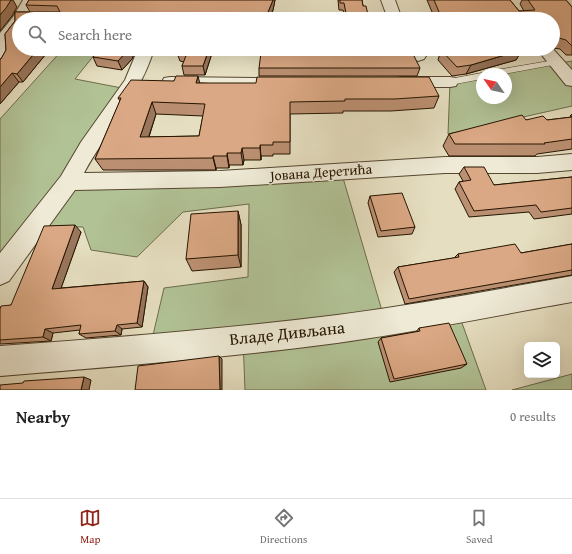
<!DOCTYPE html>
<html lang="en">
<head>
<meta charset="utf-8">
<style>
	body { margin:0; font-family:"Gentium Book Plus",serif; background:#f2f2f2; color:#222 }
	.controls { position:absolute; right:12px; bottom:12px; display:grid; overflow:hidden; border-radius:6px; box-shadow:0 4px 16px #0002 }
	.controls button { width:36px; height:36px; display:grid; place-items:center; padding:0; border:0; border-bottom:1px solid #e0e0e0; background:#fff; color:#222; font:20px sans-serif }
	.compass { position:absolute; left:476px; top:68px; width:36px; height:36px; border-radius:50%; background:#fff; box-shadow:0 4px 16px #0002; rotate:304deg }
	.list { margin:0; padding:0; list-style:none }
	h2 { display:flex; justify-content:space-between; align-items:center; height:52px; margin:0; padding:0 16px; font-size:17px }
	h2 small { font-size:13px; font-weight:400; color:#767676 }
	.icon { flex:none; width:22px; height:22px; fill:none; stroke:currentColor; stroke-width:2; stroke-linecap:round; stroke-linejoin:round }
	.map { position:relative; flex:none; width:572px; height:390px; overflow:hidden }
	.search { position:absolute; background:#fff; box-shadow:0 4px 16px #0002; left:12px; right:12px; top:12px; height:44px; display:flex; align-items:center; gap:10px; box-sizing:border-box; padding:0 14px; border-radius:22px; color:#767676; font-size:15px }
	.sheet { height:108px; background:#fff }
	nav { display:flex; justify-content:space-around; align-items:center; box-sizing:border-box; height:56px; border-top:1px solid #e0e0e0; background:#fff; font-size:11px; color:#767676 }
	nav a { display:grid; justify-items:center; gap:2px }
	nav .on { color:#8f2418 }
	.map>svg:first-child { display:block }
</style>
</head>
<body>
<div class="map">
<svg width="572" height="390" viewBox="0 0 572 390">
	<rect width="100%" height="100%" fill="#e5dec0"/>
	<filter id="stains"><feTurbulence type="fractalNoise" baseFrequency=".005" numOctaves="4"/><feColorMatrix values="0 0 0 0 .2 0 0 0 0 .09 0 0 0 0 .02 0 0 0 .5 -.17"/></filter>
	<radialGradient id="worn" r=".72"><stop offset=".6" stop-color="#630" stop-opacity="0"/><stop offset="1" stop-color="#630" stop-opacity=".3"/></radialGradient>
	<!-- green -->
	<path fill="#b1c295" stroke="#6c6c4a" d="M63,49H99L75,79L127,89L70,182L341,171L385,321L457,309L486,390H245L243,339L150,348L164,288L248,277L249,204L183,212L137,257L91,250L83,227H35L0,273V119Z
		M572,61V106L448,134L450,82L482,76V98H506V74H491Z
		M572,374V390H512Z"/>
	<g fill="none" stroke-linecap="round" stroke-linejoin="round">
		<!-- lane casing -->
		<g stroke="#564730" stroke-width="1">
			<path id="lane" d="M555,60H558V64L504,74H487L491,71Z
				M482,73L484,74H482V79L450,85L446,82L450,79Z"/>
		</g>
		<!-- street casing -->
		<g stroke="#564730" stroke-width="2">
			<path id="street" d="M23,0H37L26,19H19V29L9,42L11,58L6,67L0,69V33L13,17Z
				M381,0H395L402,19H388Z
				M138,49H154C141,94 106,132 84,173L220,171L445,157H537L572,154V170L537,173H445L220,187L75,190L9,281L0,285V253L61,176L81,142L125,80Z
				M405,49H421L426,56L424,59L418,61L412,59Z
				M537,49H553L572,70V86L566,85Z
				M170,77L265,78L271,79L273,83L271,87L265,88L170,87L164,86L162,82L164,78Z
				M402,77H450L456,78L458,82L456,86L450,87H402L396,86L394,82L396,78Z
				M572,276V302C494,316 416,332 337,343C225,358 112,367 0,376V346C112,338 225,329 337,315C415,305 494,290 572,276Z"/>
		</g>
		<!-- lane -->
		<use href="#lane" fill="#eeead6" fill-rule="evenodd"/>
		<!-- street -->
		<use href="#street" fill="#eeead6" fill-rule="evenodd"/>
	</g>
	<!-- wall -->
	<path fill="#bb9072" stroke="#261500" fill-rule="evenodd" d="M29,0H275L273,10L269,19H19V49H50L23,82H19L0,104V59H1L6,50L5,34L15,21V12H30L26,5Z
		M338,0H362L363,6L369,19H345L343,10H339Z
		M427,0H510L519,11H524L520,4L522,0H566L572,7V55H566L560,49L553,48V19H435Z
		M101,49H136L132,59L122,70L97,66L93,57Z
		M179,49H232V51L213,50L205,75H184L182,66L184,62L180,61L177,53Z
		M310,49H380V55L420,68L417,76H259V68L310,54Z
		M448,49H536V50H521H522L516,60L466,74L452,76L438,60L441,50H449Z
		M174,81L200,83L439,96L434,108L391,111H343V113L290,114V154H273V156H261V160H244L243,165H229V168H216V170H103L95,159L120,101L118,98ZM156,114L203,116L199,136L149,137Z
		M572,114V149L537,154L535,156H449L443,146L449,134L526,120H547L572,117L570,116Z
		M464,167L494,185L572,177V214L534,219L529,212L469,217L455,189L459,182L463,181L459,174Z
		M370,196L415,227L412,234L378,237L368,203Z
		M238,211L241,225V267L192,271L186,259Z
		M81,232L61,288L144,281L148,287L142,327L122,329L121,335L86,338L79,334L80,330L53,333L51,341L0,344V309L11,305Z
		M572,244V275L405,304L394,272L398,267L454,258L458,254L521,253Z
		M419,328L467,364L461,368L390,382L378,342L381,338L416,332Z"/>
	<!-- shaded-wall -->
	<path fill="#99765c" stroke="#261500" d="M11,0H13L17,7L12,16L0,31V15Z
		M273,0H275L273,10L269,19H266V17Z
		M38,49H50L23,82L17,74Z
		M129,49H136L132,59L122,70L118,61Z
		M209,49H213V50L205,75L203,66Z
		M522,50L516,60L466,74L471,65Z
		M12,73L19,82L0,104V87Z
		M198,76L201,88L196,83Z
		M152,102L156,114L145,148L140,137Z
		M260,145L261,156V160L260,148Z
		M242,148L244,160L243,165L241,153Z
		M227,153L229,165V168L227,156Z
		M213,156L216,168V170L213,158Z
		M238,211L241,225V267L238,255Z
		M75,225L81,232L59,294L52,289Z
		M144,281L148,287L142,327L137,323Z
		M117,325L122,329L121,335L115,331Z
		M45,329L53,333L51,341L43,337Z
		M219,356L222,359V390H220Z
		M84,377L91,380L89,390H81Z"/>
	<!-- building -->
	<path fill="#daa884" stroke="#261500" fill-rule="evenodd" d="M0,0H11L6,8L0,15Z
		M29,0H273L266,17L238,14L237,19H19V49H38L17,74L12,73L0,87V59H1L6,50L5,34L15,21V12H60L57,6L26,5Z
		M340,0H362L363,6H366L369,19H347L344,3H340Z
		M434,0H510L519,11L535,10L528,0H566L572,7V46L566,40L559,38H553V19H442Z
		M101,49H129L118,61L93,57Z
		M179,49H209L203,66H182L187,53H177Z
		M310,49H380V55L413,54L420,68H259L261,53L310,54Z
		M454,49H520L522,50L471,65L457,67L441,50Z
		M176,76H198L196,83H256L257,77H429L439,96L395,99H345V101L290,102V142H273V145H260V148H242L241,153H227V156H213V158L95,159L121,98H118L131,80L174,81ZM152,102L205,104L199,136L140,137Z
		M522,115L526,120L543,116L547,120L572,117V139L544,143L545,144H455L449,134Z
		M464,167H484L494,185L572,177V208L541,212L536,205L474,211L459,182L471,180Z
		M402,193L415,227L381,231L370,196Z
		M238,211V255L186,259L191,214Z
		M75,225L52,289L144,281L137,323L117,325L115,331L79,334L81,325L45,329L43,337L0,340V309L1,306L11,305L44,226Z
		M515,244L521,253L572,244V270L409,299L398,267L459,257L458,254Z
		M449,323L467,364L394,379L381,338L420,331L419,328Z
		M219,356L220,390H135L138,366Z
		M84,377L81,390H0V385L23,383L24,381Z"/>
	<g text-anchor="middle" stroke-width="3" stroke-linejoin="round" paint-order="stroke">
		<!-- street labels -->
		<g font-size="14" fill="#261500" stroke="#eeead6">
			<text transform="translate(321 172) rotate(-4)" y="5">Јована Деретића</text>
		</g>
		<!-- near-street labels -->
		<g font-size="17" fill="#261500" stroke="#eeead6">
			<text transform="translate(287 333) rotate(-6)" y="6">Владе Дивљана</text>
		</g>
	</g>
	<rect width="100%" height="100%" filter="url(#stains)"/>
	<rect width="100%" height="100%" fill="url(#worn)"/>
</svg>
<div class="controls">
<button><svg class="icon" aria-label="layers" viewBox="0 0 24 24"><path d="M12 4l9 5-9 5-9-5zM3 14l9 5 9-5"/></svg></button>
</div>
<svg class="compass" viewBox="-18 -18 36 36"><path d="M0-13l5 13h-10z" fill="#e53935"/><path d="M0 13l5-13h-10z" fill="#767676"/></svg>
<div class="search"><svg class="icon" aria-label="search" viewBox="0 0 24 24"><circle cx="10" cy="10" r="6"/><path d="M15 15l6 6"/></svg>Search here</div>
</div>
<section class="sheet">
<h2>Nearby<small>0 results</small></h2>
<ul class="list">
</ul>
</section>
<nav>
<a class="on"><svg class="icon" aria-label="map" viewBox="0 0 24 24"><path d="M3 6l6-2 6 2 6-2v14l-6 2-6-2-6 2zM9 4v14M15 6v14"/></svg>Map</a>
<a><svg class="icon" aria-label="directions" viewBox="0 0 24 24"><path d="M12 3l9 9-9 9-9-9zM9 14v-3h6M13 9l2 2-2 2"/></svg>Directions</a>
<a><svg class="icon" aria-label="saved" viewBox="0 0 24 24"><path d="M7 4h10v16l-5-4-5 4z"/></svg>Saved</a>
</nav>
</body>
</html>
